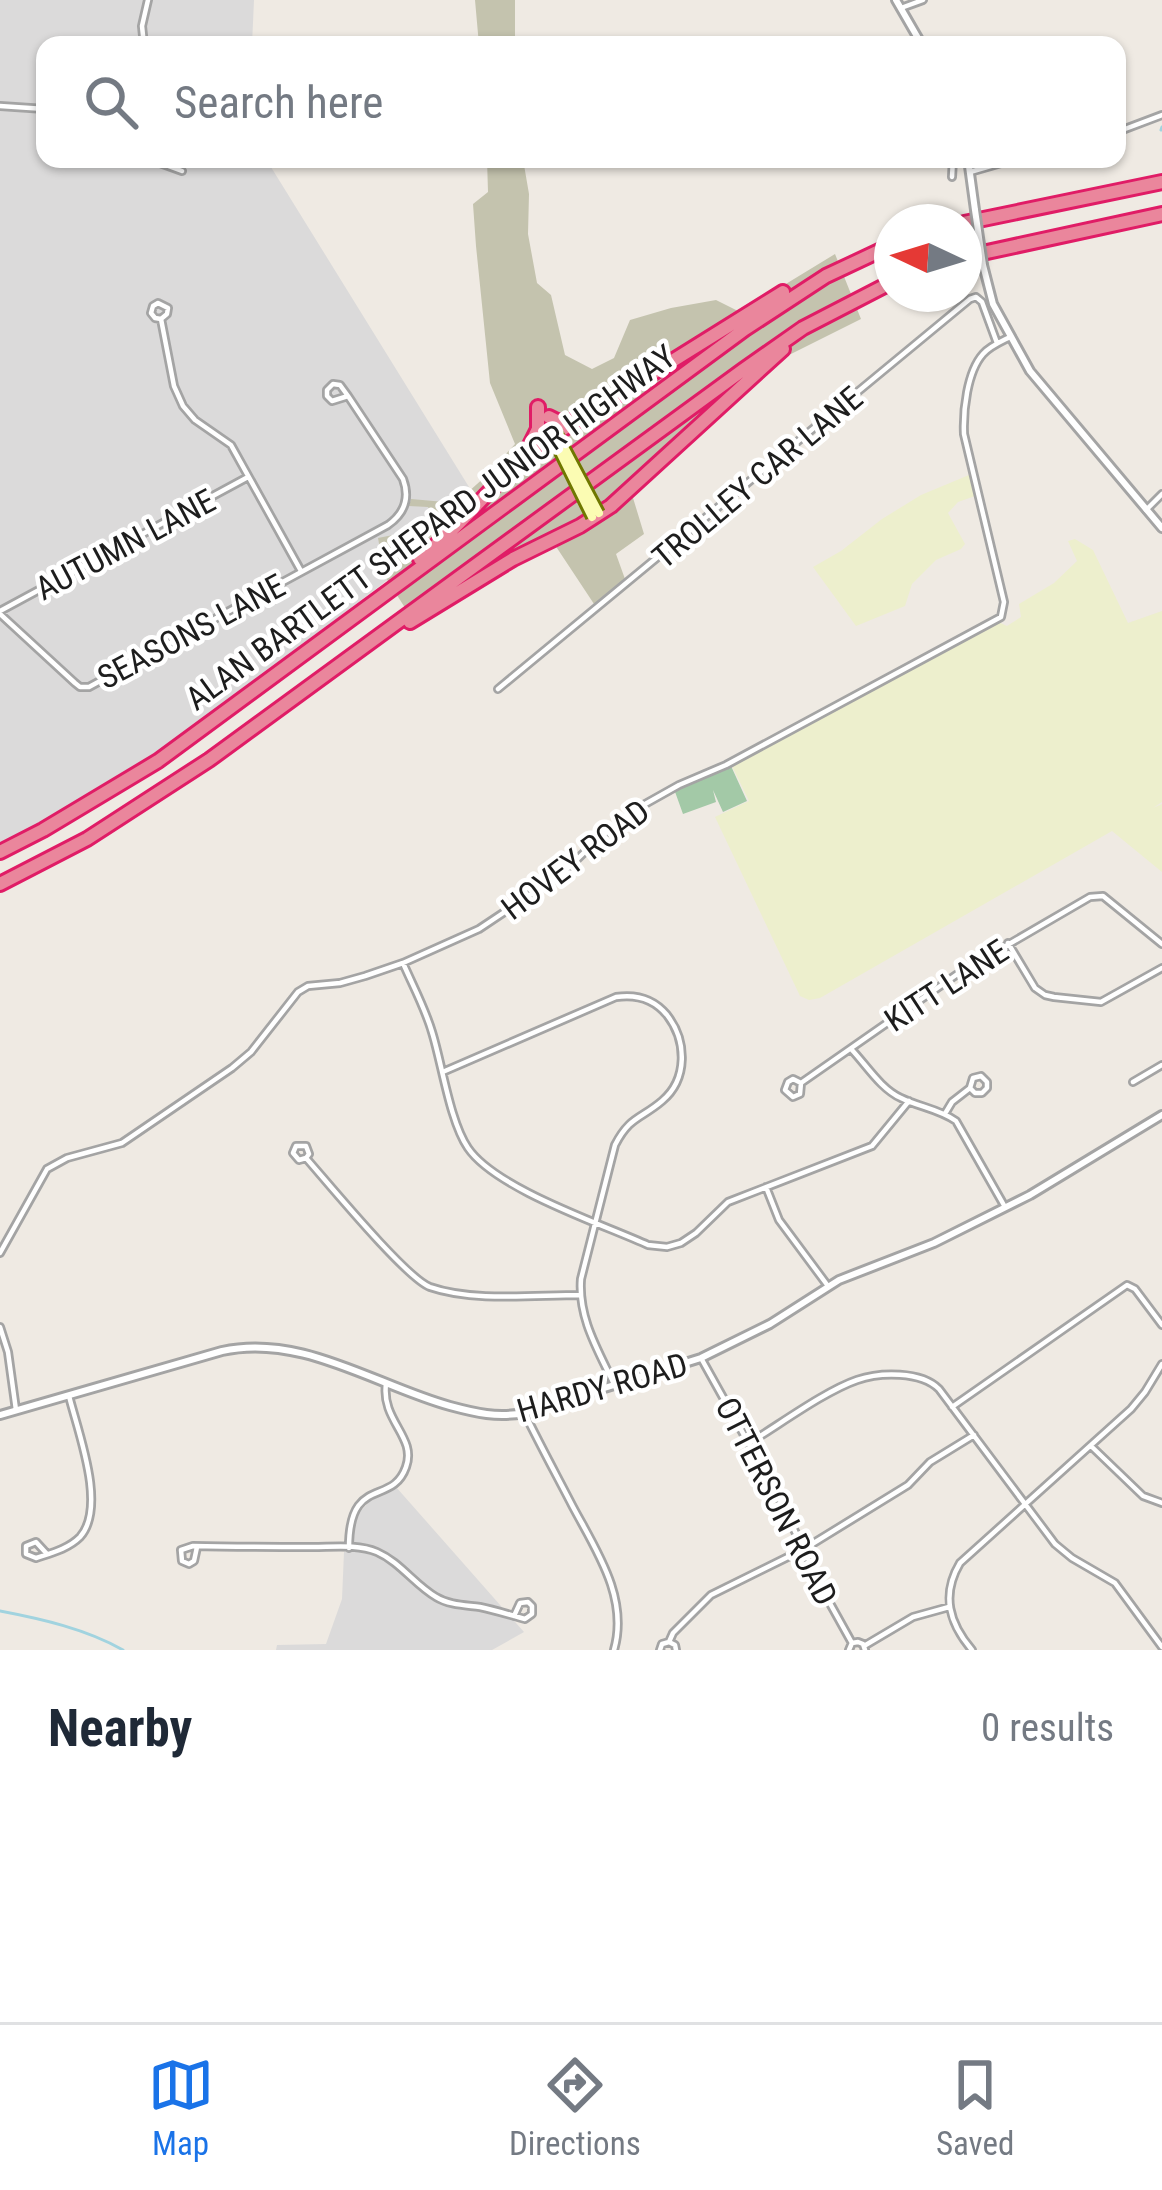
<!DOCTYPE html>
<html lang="en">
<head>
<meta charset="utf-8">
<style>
	body { margin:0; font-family:"Roboto Condensed",sans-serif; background:#f2f2f3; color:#1f2937 }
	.compass { position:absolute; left:874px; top:204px; width:108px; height:108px; border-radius:50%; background:#fff; box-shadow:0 3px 9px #0004; rotate:274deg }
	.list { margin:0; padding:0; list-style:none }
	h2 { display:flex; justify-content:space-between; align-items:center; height:156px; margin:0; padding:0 48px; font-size:51px }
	h2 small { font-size:39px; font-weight:400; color:#747a83 }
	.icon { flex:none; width:66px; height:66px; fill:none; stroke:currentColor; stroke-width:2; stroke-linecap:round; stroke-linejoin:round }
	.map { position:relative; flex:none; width:1162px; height:1650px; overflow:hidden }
	.search { position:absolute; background:#fff; box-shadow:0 3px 9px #0004; left:36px; right:36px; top:36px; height:132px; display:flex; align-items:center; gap:30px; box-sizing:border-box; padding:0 42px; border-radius:24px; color:#747a83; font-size:45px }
	.sheet { height:372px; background:#fff }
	nav { display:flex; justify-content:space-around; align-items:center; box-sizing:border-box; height:168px; border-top:3px solid #e0e1e3; background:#fff; font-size:33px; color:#747a83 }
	nav a { display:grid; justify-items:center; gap:6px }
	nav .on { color:#1a73e8 }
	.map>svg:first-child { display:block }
</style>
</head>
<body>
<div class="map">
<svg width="1162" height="1650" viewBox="0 0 1162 1650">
	<rect width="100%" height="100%" fill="#efeae3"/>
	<!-- residential -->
	<path fill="#dbdada" d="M0,0H254L252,45H45V159H266L482,508L260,677L103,791L0,843Z
		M396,1487L524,1632L492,1650H276L277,1645L326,1644L342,1599L344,1552L353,1551L354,1526L359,1513L370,1501Z"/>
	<!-- construction -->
	<path fill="#c4c3ae" d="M475,0H515V45H479Z
		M487,159H523L529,194L528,234L537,283L551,295L565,355L592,369L614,358L630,320L671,308L716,300L740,312L835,254L861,319L765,367L630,488L644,534L616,554L625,579L594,604L555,545L443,602L416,625L379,567L382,560L378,538L403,533L409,542L428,530L435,520L428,507L409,506L411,499L456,503L487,475L515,444L490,383L476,246L473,204L488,192Z"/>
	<!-- farmland -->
	<path fill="#edefcd" d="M969,475L975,496L958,502L948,513L965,544L961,549L936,560L912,584L905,606L856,626L813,567L841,551L882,519L921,495Z
		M1075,539L1093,550L1128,623L1162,611V802L1153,808L1162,804V872L1112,831L820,998L809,1000L800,996L715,817L749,801L731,764L996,621L1007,626L1021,617L1019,604L1054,583L1077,561L1068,541Z"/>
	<!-- cemetery -->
	<path fill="#a3c9a7" d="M731,766L747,801L723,812L713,790L716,802L683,814L674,789Z"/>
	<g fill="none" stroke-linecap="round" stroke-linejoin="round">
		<!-- stream -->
		<path stroke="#a1d3df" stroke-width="3" d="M1161,130L1162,127
			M0,1611C42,1619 86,1629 123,1650"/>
		<!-- minor casing -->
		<g stroke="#a4a4a4" stroke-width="10">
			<path id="minor" d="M901,8L923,0
				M144,45L142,26L148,0
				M0,106L45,109
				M1117,132L1162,115
				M149,159L182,171
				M970,172L1015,159
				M952,177L953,159
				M161,319L155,318L151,313L153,306L158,303L168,308L167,314L161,319L174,386L183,406L195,420L231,445L301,571
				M1146,510L1162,494
				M0,611L248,477
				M0,614L75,683L80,687H89L388,525C405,513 410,498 403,479L348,396L340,385L333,384L327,390V396L332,401L348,396
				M498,689L970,299L976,297L982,302L997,343
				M1008,943L1035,988L1045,995L1054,997L1101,1002L1162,968
				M403,963C413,986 425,1008 432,1032C442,1064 450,1122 468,1148C496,1189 602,1224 648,1245L667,1247L681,1243L696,1233L728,1202L872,1146L909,1101
				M852,1050C867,1066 881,1089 901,1098C919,1107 939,1109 956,1121L1005,1207
				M445,1071L616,997C636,994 654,999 667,1015C687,1041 688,1079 662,1101C641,1119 630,1116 615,1145L581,1279C578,1318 598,1350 614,1384
				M1133,1082L1162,1065
				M801,1083L800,1094L793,1097L785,1090L788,1082L793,1079L801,1083L956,975L1090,897L1103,896L1162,944
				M946,1112L952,1102L970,1088L973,1078L981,1076L987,1082V1088L982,1093H975L970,1088
				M306,1158L299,1160L293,1153L296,1146H306L309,1154L306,1158C328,1183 406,1278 430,1287C473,1302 534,1295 580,1295
				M766,1187L779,1220L828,1286
				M0,1253L47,1169L67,1158L122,1143L232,1068L251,1052L298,992L308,986L340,983L365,976L403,963L479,929L563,873L599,838L638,808L679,785L726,765L1001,617L1004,602L964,434C963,411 967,372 983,354C990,346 1000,342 1010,337
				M0,1327L8,1352L16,1410
				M701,1358L778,1496L827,1598L852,1643
				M952,1407L1127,1285L1135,1289L1162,1325
				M525,1414C540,1445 557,1476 573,1507C596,1550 629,1598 614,1650
				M749,1443C779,1425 825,1391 857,1380C880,1372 921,1371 939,1389L1055,1544L1072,1558L1115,1583L1162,1647
				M1091,1446L1143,1496L1162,1503
				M197,1547L194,1561L189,1564L182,1561L181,1550L193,1546C233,1547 273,1547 313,1547C333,1547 358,1544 377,1552C400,1562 415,1585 436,1597C449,1605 465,1605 480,1607C495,1610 510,1615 525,1619L532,1614V1606L528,1602L520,1603L514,1616
				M349,1548C349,1474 392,1507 406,1467C417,1437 381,1421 386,1384
				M47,1554L36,1542L26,1546V1554L36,1558C51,1553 68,1549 80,1537C107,1507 78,1432 69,1396
				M669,1642L675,1645L676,1650
				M864,1646L913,1617L949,1607
				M660,1650L662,1644L669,1642L673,1633L711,1595L804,1549L908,1485L930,1462L974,1435
				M849,1650L852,1643L858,1642L863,1644L865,1650
				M972,1650C949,1623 941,1595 960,1563L1131,1409L1145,1392L1162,1364"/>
		</g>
		<!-- tertiary casing -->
		<g stroke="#a4a4a4" stroke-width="12">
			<path id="tertiary" d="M896,0L922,45
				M968,159L975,210
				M983,265L993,304L1030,371L1162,528
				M0,1415L222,1351C301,1333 377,1386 450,1406C476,1413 497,1418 524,1413L701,1358L770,1324L839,1280L934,1243L1030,1195L1162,1115"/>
		</g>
		<!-- motorway casing -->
		<g stroke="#e01c66" stroke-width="18">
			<path id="motorway" d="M964,223L1162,182
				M964,257L1162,214
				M549,417L559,422L571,421
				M527,451L538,429V407
				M420,559C465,523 498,476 544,441L783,292
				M410,622L513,559L580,526L611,506L783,349
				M0,852L43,830L158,761L745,329L826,276L892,245
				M0,884L87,839L209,760L743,370L803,328L892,282"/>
		</g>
		<!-- minor -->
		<use href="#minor" stroke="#fff" stroke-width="4.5"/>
		<!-- tertiary -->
		<use href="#tertiary" stroke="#fff" stroke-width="6"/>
		<!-- motorway -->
		<use href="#motorway" stroke="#ea869c" stroke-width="12"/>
		<!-- tertiary-bridge casing -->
		<g stroke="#a4a4a4" stroke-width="12" stroke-linecap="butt">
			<path id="tertiary-bridge" d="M975,210L983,265"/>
		</g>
		<!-- secondary-bridge casing -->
		<g stroke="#6f7800" stroke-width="14" stroke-linecap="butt">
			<path id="secondary-bridge" d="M556,432L599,513
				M552,436L592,517"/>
		</g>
		<!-- tertiary-bridge -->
		<use href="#tertiary-bridge" stroke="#fff" stroke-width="6"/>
		<!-- secondary-bridge -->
		<use href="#secondary-bridge" stroke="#fbfcb3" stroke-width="8"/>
	</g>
	<g text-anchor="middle" stroke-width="9" stroke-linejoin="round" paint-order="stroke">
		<!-- street labels -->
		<g font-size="33" fill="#1d1d1d" stroke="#fff">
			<text transform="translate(757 477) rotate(-40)" y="12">TROLLEY CAR LANE</text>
			<text transform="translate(430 527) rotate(-36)" y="12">ALAN BARTLETT SHEPARD JUNIOR HIGHWAY</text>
			<text transform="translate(125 544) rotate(-28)" y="12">AUTUMN LANE</text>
			<text transform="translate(191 631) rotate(-28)" y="12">SEASONS LANE</text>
			<text transform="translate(575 859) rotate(-37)" y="12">HOVEY ROAD</text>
			<text transform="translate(946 985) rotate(-33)" y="12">KITT LANE</text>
			<text transform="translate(602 1387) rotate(-16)" y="12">HARDY ROAD</text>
			<text transform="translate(777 1501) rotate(63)" y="12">OTTERSON ROAD</text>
		</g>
	</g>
</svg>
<svg class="compass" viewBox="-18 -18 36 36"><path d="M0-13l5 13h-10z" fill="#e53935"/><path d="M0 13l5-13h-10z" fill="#747a83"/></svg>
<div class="search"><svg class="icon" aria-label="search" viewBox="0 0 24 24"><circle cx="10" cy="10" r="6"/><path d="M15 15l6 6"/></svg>Search here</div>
</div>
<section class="sheet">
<h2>Nearby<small>0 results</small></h2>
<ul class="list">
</ul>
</section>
<nav>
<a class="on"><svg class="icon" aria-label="map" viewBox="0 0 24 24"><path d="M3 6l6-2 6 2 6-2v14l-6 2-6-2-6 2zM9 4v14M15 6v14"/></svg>Map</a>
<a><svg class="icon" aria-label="directions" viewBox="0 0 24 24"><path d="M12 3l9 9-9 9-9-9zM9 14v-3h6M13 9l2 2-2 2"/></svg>Directions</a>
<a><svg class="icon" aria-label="saved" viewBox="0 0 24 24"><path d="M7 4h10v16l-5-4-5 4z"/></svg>Saved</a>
</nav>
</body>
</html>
